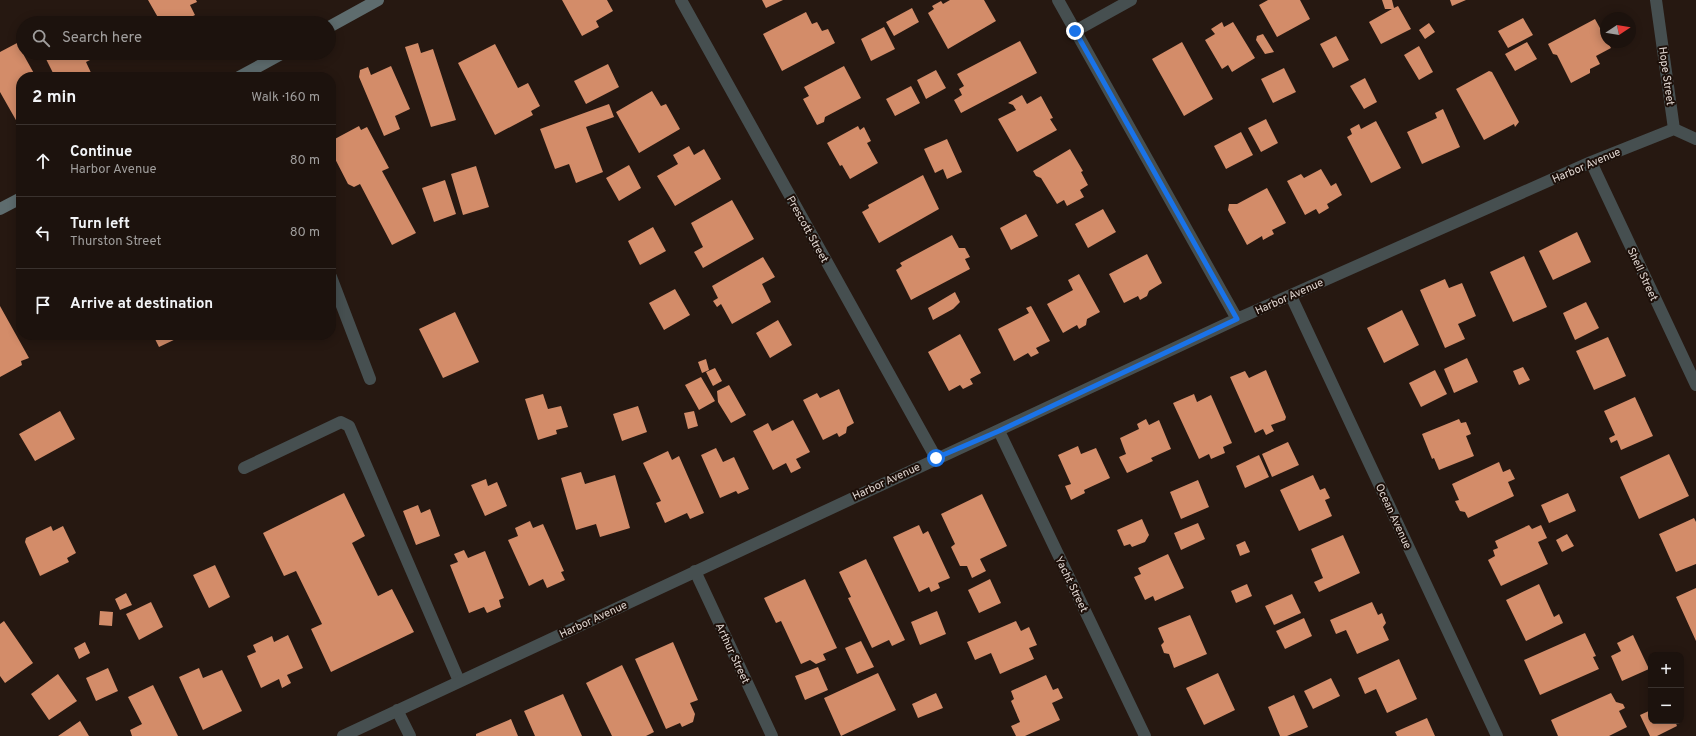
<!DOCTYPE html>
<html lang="en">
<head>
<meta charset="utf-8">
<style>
	body { margin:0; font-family:Overpass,sans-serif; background:#251b16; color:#f1f3f6 }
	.controls { position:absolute; right:12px; bottom:12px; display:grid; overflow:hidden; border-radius:8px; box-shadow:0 2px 10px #0003 }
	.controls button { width:36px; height:36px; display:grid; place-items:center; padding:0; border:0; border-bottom:1px solid #3a322e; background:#1c120d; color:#f1f3f6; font:20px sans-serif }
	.compass { position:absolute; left:1600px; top:12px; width:36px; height:36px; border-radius:50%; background:#1c120d; box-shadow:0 2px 10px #0003; rotate:78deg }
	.stop { position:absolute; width:12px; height:12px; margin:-9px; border:3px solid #1a73e8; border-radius:50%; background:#fff }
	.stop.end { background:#1a73e8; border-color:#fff; box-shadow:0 1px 4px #0008 }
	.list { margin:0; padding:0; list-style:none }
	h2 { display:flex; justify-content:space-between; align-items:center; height:52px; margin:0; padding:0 16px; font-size:17px }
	h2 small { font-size:13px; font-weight:400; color:#a09e9d }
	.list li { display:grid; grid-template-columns:26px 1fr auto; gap:12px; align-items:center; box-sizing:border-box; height:72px; padding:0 16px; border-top:1px solid #3a322e }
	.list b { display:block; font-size:15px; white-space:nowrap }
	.list p { margin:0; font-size:13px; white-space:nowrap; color:#a09e9d }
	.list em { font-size:13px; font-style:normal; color:#a09e9d }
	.icon { flex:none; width:22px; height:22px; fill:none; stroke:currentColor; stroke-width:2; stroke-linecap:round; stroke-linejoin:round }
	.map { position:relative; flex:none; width:1696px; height:736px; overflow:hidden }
	.search { position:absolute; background:#1c120d; box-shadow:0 2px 10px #0003; left:16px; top:16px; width:320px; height:44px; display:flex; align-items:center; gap:10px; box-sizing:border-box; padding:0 14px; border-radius:22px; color:#a09e9d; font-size:15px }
	.panel { position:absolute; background:#1c120d; box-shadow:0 2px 10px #0003; left:16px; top:72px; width:320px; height:268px; border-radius:16px }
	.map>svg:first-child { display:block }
</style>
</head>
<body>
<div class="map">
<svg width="1696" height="736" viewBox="0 0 1696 736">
	<rect width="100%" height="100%" fill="#261811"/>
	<!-- building -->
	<path fill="#d38c69" d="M148,0H196L197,2L190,5L195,15L180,23H170L167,18L160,21Z
		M562,0H607L613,11L596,21L599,27L582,36Z
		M762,0H783L766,8Z
		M950,0H984L996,21L948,49L928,13L934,9L932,6L941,1L943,4Z
		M1268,0H1300L1310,19L1277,37L1259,5Z
		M1382,0H1392L1394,8L1398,6L1411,29L1381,44L1369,22L1392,9H1385Z
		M1450,0H1466L1452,6Z
		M912,8L919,22L894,36L886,22Z
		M806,12L812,24L817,22L822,31L828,29L835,43L782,71L763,34Z
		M1523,18L1533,35L1508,48L1498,31Z
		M1595,19L1611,48L1596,56L1600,64L1590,69V73L1571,83L1557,55L1553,54L1548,44Z
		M1222,22L1224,27L1233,22L1255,58L1232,72L1228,65L1222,69L1205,40L1215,34L1211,29Z
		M1429,23L1435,32L1425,39L1419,30Z
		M884,27L895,49L871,61L861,39Z
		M1263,34L1274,52L1265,54L1256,40L1257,36Z
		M1336,36L1349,60L1333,68L1320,44Z
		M1020,41L1037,73L961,113L954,100L962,95L959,89L964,86L957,74Z
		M1182,42L1213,99L1184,116L1152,59Z
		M1527,42L1537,59L1515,71L1505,54Z
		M17,43L36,77H21V129L0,92V52Z
		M418,43L421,53L433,49L456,120L431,127L405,47Z
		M495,44L518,88L528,83L540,106L531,111L533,115L495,135L458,63Z
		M1419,46L1433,72L1419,80L1404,55Z
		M43,53H94L96,57L86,62L93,77H55Z
		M608,64L619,87L586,104L574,81Z
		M391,66L410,109L395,116L400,129L384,136L359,77L360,70L368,67L371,75Z
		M844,66L861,98L825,117L824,122L817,125L803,99L809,96L804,87Z
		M1284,68L1296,92L1273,103L1261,79Z
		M936,70L946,88L926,99L917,80Z
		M1489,71L1492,72L1519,122L1515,127L1514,124L1484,140L1456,89Z
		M1365,78L1377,102L1364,109L1350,86Z
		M911,86L920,103L895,116L886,99Z
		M652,91L661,106L666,104L680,129L639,153L616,112Z
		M1022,95L1027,104L1041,96L1053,118L1050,119L1057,130L1017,152L998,119L1016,110L1013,105L1008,103Z
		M609,104L614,117L586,127L603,172L576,183L569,164L555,169L540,129Z
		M1443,109L1460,147L1422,164L1407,132L1437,118L1435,113Z
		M1266,119L1278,143L1261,152L1248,128Z
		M1376,121L1401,168L1371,183L1347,137L1352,134L1350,129L1359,124L1361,129Z
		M359,126L361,130L367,127L389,168L382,171L416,233L392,245L360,184L354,187L348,184L331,151V141Z
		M858,126L860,130L864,127L871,141L867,143L878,163L850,179L842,165L840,166L827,143Z
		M1241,132L1253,155L1226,169L1214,146Z
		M947,139L962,172L947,179L943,169L935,173L924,149Z
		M689,146L694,155L704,149L721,179L675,206L657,176L678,164L673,155Z
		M1070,149L1083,171L1081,172L1088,185L1080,190L1084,197L1067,206L1064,200L1057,204L1041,178L1036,176L1033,171Z
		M629,165L641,188L619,201L606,178Z
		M476,166L489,207L463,215L451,174Z
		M1321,169L1331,186L1336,183L1342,195L1327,204L1329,208L1319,214L1316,209L1305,215L1287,181L1301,174L1304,178Z
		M923,175L939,209L879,243L862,212L869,208L868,205Z
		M445,180L456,214L434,222L422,188Z
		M1267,188L1286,223L1272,230L1274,234L1263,240L1262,236L1247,245L1228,210L1229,204H1237Z
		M732,200L754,239L703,268L694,252L703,247L691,223Z
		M1103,209L1116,232L1088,248L1075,224Z
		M1026,214L1038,236L1011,250L1000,228Z
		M653,227L666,251L640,265L628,241Z
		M1577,232L1591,262L1553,280L1539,251Z
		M952,235L959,248H965L970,257L965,259L970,269L911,300L896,270L902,266L900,263Z
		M1147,254L1162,283L1149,291L1147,296L1140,300L1138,296L1124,303L1109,274Z
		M1524,256L1547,307L1513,322L1490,272Z
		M763,257L775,277L762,284L771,302L732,324L721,304L717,307L713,301L718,298L712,286Z
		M1079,274L1100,312L1087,319L1086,325L1079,329L1077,325L1063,333L1047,304L1073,290L1068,280Z
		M1445,279L1449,288L1462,283L1476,316L1458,324L1465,339L1445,348L1420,290Z
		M675,289L690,315L664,330L649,303Z
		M955,292L960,302L953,309L933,320L928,308Z
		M1586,302L1599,328L1575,340L1563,313Z
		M0,306L29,358L21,361L22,365L0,377Z
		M1031,306L1050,341L1036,348L1039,353L1031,357L1028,353L1014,361L998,329L1029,313L1026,308Z
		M1402,310L1419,345L1384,363L1367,328Z
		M455,312L479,362L443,378L419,329Z
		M778,320L792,345L770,358L756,333Z
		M960,334L981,373L970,379L973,384L963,389L960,385L949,391L928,352Z
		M153,335H179L180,337L159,347Z
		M1608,337L1626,376L1594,390L1576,351Z
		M1467,358L1478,382L1454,393L1444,369Z
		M706,359L709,370L702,373L698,362Z
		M1523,367L1530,380L1519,385L1513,371Z
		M715,368L722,381L713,386L706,372Z
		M1266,370L1286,417L1285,420L1271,425L1274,431L1266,435L1263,429L1255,433L1230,377L1245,371L1249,378Z
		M1435,370L1447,394L1421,407L1409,383Z
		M701,377L715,401L699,410L685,385Z
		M729,385L746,415L731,423L718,402L717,391Z
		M839,389L854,423L847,427L846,433L839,437L837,433L823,440L803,400L817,393L820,398Z
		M543,394L548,409L561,406L568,427L556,430L557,434L538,440L525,399Z
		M1194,394L1197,402L1211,395L1232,443L1223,447L1225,453L1211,459L1209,454L1199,459L1173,403Z
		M1635,397L1653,436L1621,450L1617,440L1611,443L1609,438L1615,435L1604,411Z
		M638,406L647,432L622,441L613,414Z
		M60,411L75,439L35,461L19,434Z
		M694,411L698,426L688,429L684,413Z
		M1146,419L1149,425L1159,420L1171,449L1151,458L1153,461L1127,473L1119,457L1126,454L1120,438L1139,429L1137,424Z
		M1459,419L1461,423L1466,422L1471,434L1466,436L1474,456L1439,470L1434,458L1432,459L1422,434Z
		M793,420L810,452L796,459L801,468L791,473L786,463L773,470L753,431L768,423L772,431Z
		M1288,442L1299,465L1272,477L1262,454Z
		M1078,446L1081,454L1096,448L1110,478L1084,490L1085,493L1071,500L1065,486L1071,484L1058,455Z
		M716,448L723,462L734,457L749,489L738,494L736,491L720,498L701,455Z
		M668,451L672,460L679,456L704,513L690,519L687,513L665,523L656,503L661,501L643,463Z
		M1669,454L1689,496L1639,519L1620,477Z
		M1259,455L1269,477L1245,488L1236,466Z
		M1499,462L1503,472L1510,469L1515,479L1508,482L1514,496L1468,518L1465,512L1460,511L1455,501L1459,500L1452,484Z
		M581,472L585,484L615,475L630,528L600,537L596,524L576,530L561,478Z
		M1313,475L1320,490L1325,488L1330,498L1325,500L1332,516L1299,531L1280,490Z
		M486,479L488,486L497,482L507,506L485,516L471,485Z
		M1198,480L1209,507L1181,519L1170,492Z
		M344,493L365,536L352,543L378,596L392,589L414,632L331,672L311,629L322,624L296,571L284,576L263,533Z
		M1568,493L1576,511L1549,523L1541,505Z
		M982,494L1007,546L980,559L986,571L972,578L967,566H960L951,547L955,544L941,514Z
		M418,505L421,513L430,509L440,536L416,545L403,511Z
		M1694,518L1696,522V564L1676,572L1659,534Z
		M1142,519L1149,535L1145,542L1132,547L1130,544L1124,546L1117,530Z
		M530,521L533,528L543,524L564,571L561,572L565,580L547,588L543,579L529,586L508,540L518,536L515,528Z
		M1198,523L1205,539L1181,550L1174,533Z
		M919,525L923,534L928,531L950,578L938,583L940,588L931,592L929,587L919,592L893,537Z
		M1529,525L1532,529L1541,525L1547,538L1538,542L1548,564L1501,586L1488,560L1495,556L1493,550L1498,548L1495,541Z
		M51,526L53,531L63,526L76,553L67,558L69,562L40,576L25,542L26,538Z
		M1567,534L1574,546L1562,552L1556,540Z
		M1343,535L1360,573L1319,592L1314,582L1323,578L1311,549Z
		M1245,541L1250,552L1240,556L1236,545Z
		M464,550L468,558L485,551L504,598L499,600L501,607L487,613L484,607L469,613L450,565L458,562L454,554Z
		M1168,554L1184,588L1155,601L1153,596L1145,600L1134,577L1141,574L1138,568Z
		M866,559L905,640L892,646L889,640L872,648L848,598L851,597L839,572Z
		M215,565L230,597L209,608L193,575Z
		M805,579L837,648L823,654L826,660L816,664L810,660L801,664L781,621L776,623L764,598Z
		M990,579L1001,603L979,613L968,590Z
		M1247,584L1252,596L1236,603L1231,591Z
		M1539,584L1554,617L1559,614L1563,623L1526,641L1506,600Z
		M1696,588V641L1676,597Z
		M126,593L132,605L120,610L115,599Z
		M1292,594L1301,613L1274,625L1265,606Z
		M151,602L163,627L139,640L126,614Z
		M1372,602L1378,615L1382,613L1386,623L1383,627L1389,640L1357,654L1346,630L1336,634L1330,620Z
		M100,611L113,612L112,626L99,625Z
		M937,611L946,634L920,645L911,622Z
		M1190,615L1207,654L1174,668L1169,654L1164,653L1161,645L1164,642L1158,628Z
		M1304,618L1312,636L1285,649L1276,631Z
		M4,621L33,663L5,683L0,676V624Z
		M1016,621L1021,631L1029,627L1037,645L1029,648L1034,659L1000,674L991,653L975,660L967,642Z
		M1585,633L1596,656L1593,657L1599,669L1540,695L1524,660Z
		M288,635L303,668L287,675L291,683L282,688L279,679L261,688L247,656L256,652L253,645L272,636L274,642Z
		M1633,635L1649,669L1622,681L1611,656L1621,651L1617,643Z
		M861,641L874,667L857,674L845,648Z
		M85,642L90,653L79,659L74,648Z
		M673,642L698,700L690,703L695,714L693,722L682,727L680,723L666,729L635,659Z
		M1399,659L1417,699L1387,713L1376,689L1365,694L1358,678Z
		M622,665L654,732L646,736H612L586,683Z
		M818,667L828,690L805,700L795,676Z
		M108,668L118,691L96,701L86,678Z
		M199,668L203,678L222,670L242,711L203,730L179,677Z
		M878,673L896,710L841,736L824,698Z
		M1218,673L1235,710L1204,725L1186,688Z
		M58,674L77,701L49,720L31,694Z
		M1046,675L1053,690L1058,688L1063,698L1052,703L1060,720L1025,736H1016L1011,726L1020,722L1011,701L1014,699L1011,691Z
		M1331,678L1340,696L1313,709L1304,691Z
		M153,685L178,736H132L130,730L142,724L128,697Z
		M936,693L943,708L918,718L912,704Z
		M1611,693L1616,702L1623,704L1625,708L1619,711L1627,727L1609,736H1558L1551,720Z
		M563,694L582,736H535L524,711Z
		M1294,695L1308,727L1287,736H1280L1268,707Z
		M1651,710V721H1675L1677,726L1657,736H1650L1640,715Z
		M1427,718L1435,736H1397L1395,732Z
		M511,719L518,736H476V734Z
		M80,721L89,736H58Z"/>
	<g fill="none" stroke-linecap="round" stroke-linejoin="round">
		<!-- lane -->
		<path stroke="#464f50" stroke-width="12" d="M331,277L370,379
			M244,468L341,422L349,426L459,681"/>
		<!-- street -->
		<path stroke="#464f50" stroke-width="12" d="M681,0L936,458
			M1058,0L1237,319
			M1656,0L1674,129L1696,139
			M1075,31L1131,0
			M1591,162L1696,385
			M1291,296L1497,736
			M999,431L1145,736
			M695,571L772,736
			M397,710L410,736
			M343,736L1237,319L1591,162L1674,129"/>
		<!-- secondary -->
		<path stroke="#5e6c6e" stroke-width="12" d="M329,27L378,0
			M239,77L283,53
			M0,209L21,198"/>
	</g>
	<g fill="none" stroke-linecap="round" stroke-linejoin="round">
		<!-- route -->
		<path stroke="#1a73e8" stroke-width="5" d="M936,458L999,431L1237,319L1075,31"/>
	</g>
	<g text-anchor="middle" stroke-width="4" stroke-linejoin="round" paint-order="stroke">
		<!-- street labels -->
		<g font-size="11" fill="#e1d7d2" stroke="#1c0f09">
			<text transform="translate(1667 76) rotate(82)" y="4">Hope Street</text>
			<text transform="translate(1586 165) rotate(-23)" y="4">Harbor Avenue</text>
			<text transform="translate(808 229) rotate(61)" y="4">Prescott Street</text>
			<text transform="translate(1643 274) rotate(65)" y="4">Shell Street</text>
			<text transform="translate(1289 296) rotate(-24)" y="4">Harbor Avenue</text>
			<text transform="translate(886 481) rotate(-25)" y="4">Harbor Avenue</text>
			<text transform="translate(1394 516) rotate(65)" y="4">Ocean Avenue</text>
			<text transform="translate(1072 584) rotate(64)" y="4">Yacht Street</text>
			<text transform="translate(593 619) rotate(-25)" y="4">Harbor Avenue</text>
			<text transform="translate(733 653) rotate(65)" y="4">Arthur Street</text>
		</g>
	</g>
</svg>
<div class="controls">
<button>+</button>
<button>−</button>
</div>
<svg class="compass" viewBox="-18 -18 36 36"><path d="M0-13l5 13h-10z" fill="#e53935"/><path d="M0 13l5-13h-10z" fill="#a09e9d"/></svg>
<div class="stop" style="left:936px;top:458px"></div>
<div class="stop end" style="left:1075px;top:31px"></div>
<div class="search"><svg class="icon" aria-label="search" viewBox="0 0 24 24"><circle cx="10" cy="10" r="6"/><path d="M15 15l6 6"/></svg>Search here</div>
<section class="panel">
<h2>2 min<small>Walk · 160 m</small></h2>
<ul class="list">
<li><svg class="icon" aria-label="ahead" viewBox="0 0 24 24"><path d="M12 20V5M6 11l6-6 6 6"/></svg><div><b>Continue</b><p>Harbor Avenue</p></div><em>80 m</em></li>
<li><svg class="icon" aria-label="left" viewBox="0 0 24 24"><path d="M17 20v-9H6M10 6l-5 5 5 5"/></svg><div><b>Turn left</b><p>Thurston Street</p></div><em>80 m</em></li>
<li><svg class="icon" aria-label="arrive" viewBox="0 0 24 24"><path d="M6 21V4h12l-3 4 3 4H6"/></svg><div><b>Arrive at destination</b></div></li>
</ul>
</section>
</div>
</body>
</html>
